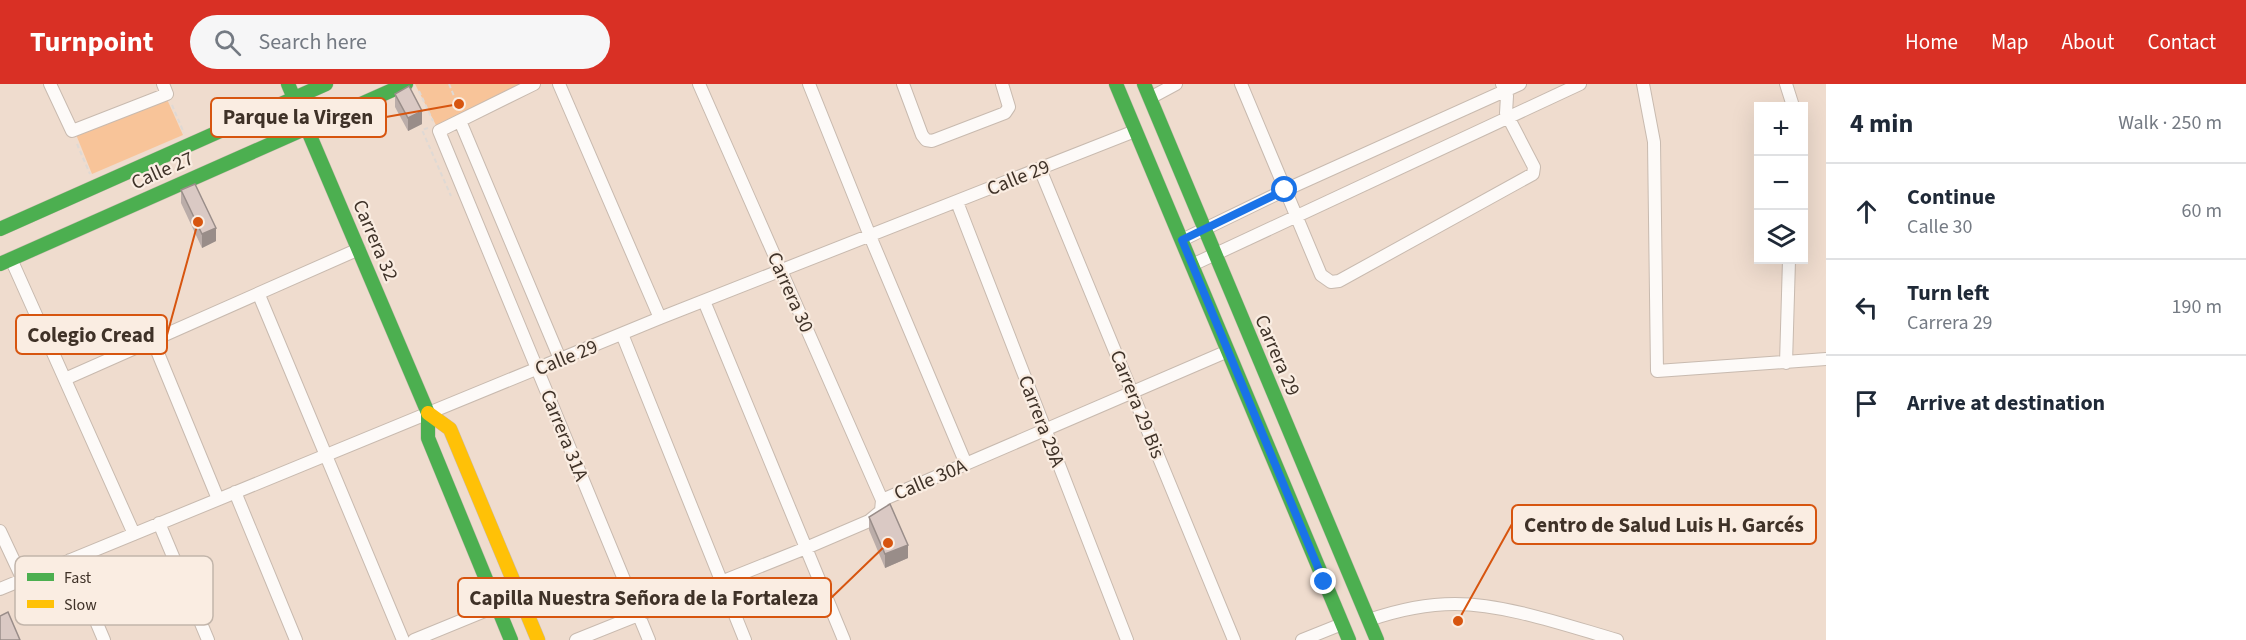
<!DOCTYPE html>
<html lang="en">
<head>
<meta charset="utf-8">
<style>
	body { margin:0; font-family:"Source Sans 3",sans-serif; background:#f6f6f7; color:#1f2937 }
	.controls { position:absolute; right:18px; top:18px; display:grid; overflow:hidden; border-radius:0px; box-shadow:0 6px 24px #0002 }
	.controls button { width:54px; height:54px; display:grid; place-items:center; padding:0; border:0; border-bottom:2px solid #e0e1e3; background:#fff; color:#1f2937; font:30px sans-serif }
	.stop { position:absolute; width:18px; height:18px; margin:-14px; border:4px solid #1a73e8; border-radius:50%; background:#fff }
	.stop.end { background:#1a73e8; border-color:#fff; box-shadow:0 2px 6px #0008 }
	.list { margin:0; padding:0; list-style:none }
	h2 { display:flex; justify-content:space-between; align-items:center; height:78px; margin:0; padding:0 24px; font-size:26px }
	h2 small { font-size:20px; font-weight:400; color:#747a83 }
	.list li { display:grid; grid-template-columns:39px 1fr auto; gap:18px; align-items:center; box-sizing:border-box; height:96px; padding:0 24px; border-top:2px solid #e0e1e3 }
	.list b { display:block; font-size:22px; white-space:nowrap }
	.list p { margin:0; font-size:20px; white-space:nowrap; color:#747a83 }
	.list em { font-size:20px; font-style:normal; color:#747a83 }
	.icon { flex:none; width:33px; height:33px; fill:none; stroke:currentColor; stroke-width:2; stroke-linecap:round; stroke-linejoin:round }
	.map { position:relative; flex:none; width:1826px; height:556px; overflow:hidden }
	header { display:flex; align-items:center; gap:36px; box-sizing:border-box; height:84px; padding:0 30px; background:#d93025; color:#fff }
	header strong { font-size:28px }
	nav { display:flex; gap:33px; margin-inline-start:auto; font-size:21px }
	.search { width:420px; height:54px; background:#f6f6f7; display:flex; align-items:center; gap:15px; box-sizing:border-box; padding:0 21px; border-radius:33px; color:#747a83; font-size:22px }
	main { display:flex }
	aside { flex:1; background:#fff }
	.map>svg:first-child { display:block }
</style>
</head>
<body>
<header>
<strong>Turnpoint</strong>
<div class="search"><svg class="icon" aria-label="search" viewBox="0 0 24 24"><circle cx="10" cy="10" r="6"/><path d="M15 15l6 6"/></svg>Search here</div>
<nav><a>Home</a><a>Map</a><a>About</a><a>Contact</a></nav>
</header>
<main>
<div class="map">
<svg width="1826" height="556" viewBox="0 0 1826 556">
	<rect width="100%" height="100%" fill="#efdcce"/>
	<!-- green -->
	<path fill="#f8c499" d="M415,0H534L439,47Z
		M166,13L183,51L92,90L75,48Z"/>
	<g fill="none" stroke-linecap="round" stroke-linejoin="round">
		<!-- street casing -->
		<g stroke="#c8baaf" stroke-width="14">
			<path id="street" d="M50,0L72,47L167,10L163,0
				M534,0L439,47L649,556
				M559,0L660,234
				M809,0L870,152L966,380
				M903,0L922,51L926,56L932,57L1005,29L1009,23L1002,0
				M1241,0L1321,191L1331,198L1339,197L1533,90L1534,83L1506,29L1507,12L1502,0
				M1643,0L1654,58L1657,287L1826,275
				M1786,0L1793,22
				M1150,14L1176,0
				M460,37L560,275
				M1040,85L1234,556
				M957,118L1127,556
				M1182,156L1285,106L1520,0
				M11,175L134,450
				M1192,181L1580,0
				M259,211L403,556
				M704,217L844,556
				M622,250L745,556
				M153,257L218,415
				M1786,279L1789,176
				M65,295L359,165
				M235,408L296,556
				M882,416L1228,267
				M159,439L208,556
				M0,447L23,496
				M70,476L104,556
				M0,505L660,234L1135,47
				M1369,536C1395,527 1427,520 1455,520C1506,520 1568,542 1617,556
				M414,556L497,522
				M576,556L806,464L869,437L881,427L882,416L699,0
				M1302,556L1342,540"/>
		</g>
		<!-- fast casing -->
		<g stroke="#c8baaf" stroke-width="15">
			<path id="fast" d="M288,0L428,329V354L511,556
				M1116,0L1349,556
				M1144,0L1377,556
				M0,145L326,0
				M0,180L406,0"/>
		</g>
		<!-- slow casing -->
		<g stroke="#c8baaf" stroke-width="15">
			<path id="slow" d="M428,329L450,345L538,556"/>
		</g>
		<!-- path -->
		<path stroke="#dfd9d4" stroke-width="2" stroke-dasharray="4.5 3" stroke-linecap="butt" d="M449,0L459,24
			M419,7L433,37
			M172,21L184,49
			M428,44L422,46L451,112
			M77,60L90,90"/>
		<!-- street -->
		<use href="#street" stroke="#fdfaf8" stroke-width="12"/>
		<!-- fast -->
		<use href="#fast" stroke="#4caf50" stroke-width="14"/>
		<!-- slow -->
		<use href="#slow" stroke="#ffc107" stroke-width="14"/>
	</g>
	<!-- wall -->
	<path fill="#bbada9" d="M395,10L422,40L408,47L395,23Z
		M181,106L216,157L202,164L181,119Z
		M869,433L908,474L885,484L869,446Z"/>
	<!-- shaded-wall -->
	<path fill="#998d89" d="M422,27V40L408,47V34Z
		M216,144V157L202,164V150Z
		M908,461V474L885,484V470Z"/>
	<!-- building -->
	<path fill="#dac9c4" stroke="#998d89" stroke-width="1.5" d="M409,2L422,27L408,34L395,10Z
		M195,100L216,144L202,150L181,106Z
		M890,420L908,461L885,470L869,433Z
		M8,528L20,556H0V532Z"/>
	<g fill="none" stroke-linecap="round" stroke-linejoin="round">
		<!-- route -->
		<path stroke="#1a73e8" stroke-width="8" d="M1285,106L1182,156L1324,498"/>
	</g>
	<g text-anchor="middle" stroke-width="4.5" stroke-linejoin="round" paint-order="stroke">
		<!-- street labels -->
		<g font-size="20" fill="#3f3228" stroke="#faede2">
			<text transform="translate(162 86) rotate(-24)" y="7">Calle 27</text>
			<text transform="translate(1018 93) rotate(-22)" y="7">Calle 29</text>
			<text transform="translate(376 156) rotate(67)" y="7">Carrera 32</text>
			<text transform="translate(791 208) rotate(66)" y="7">Carrera 30</text>
			<text transform="translate(1278 271) rotate(67)" y="7">Carrera 29</text>
			<text transform="translate(566 273) rotate(-22)" y="7">Calle 29</text>
			<text transform="translate(1138 320) rotate(68)" y="7">Carrera 29 Bis</text>
			<text transform="translate(1042 337) rotate(69)" y="7">Carrera 29A</text>
			<text transform="translate(565 351) rotate(68)" y="7">Carrera 31A</text>
			<text transform="translate(930 395) rotate(-23)" y="7">Calle 30A</text>
		</g>
	</g>
	<!-- legend -->
	<rect x="15" y="472" width="198" height="69" rx="9" fill="#faede2" stroke="#c2b5aa" stroke-width="1.5"/>
	<rect x="27" y="489" width="27" height="8" fill="#4caf50"/>
	<rect x="27" y="516" width="27" height="8" fill="#ffc107"/>
	<g font-size="16" fill="#3f3228">
		<text x="64" y="499">Fast</text>
		<text x="64" y="526">Slow</text>
	</g>
	<!-- callouts -->
	<path fill="none" stroke="#d7550f" stroke-width="2" d="M459 20L386 33M198 138L167 251M1458 537L1512 440M888 459L831 514"/>
	<g fill="#d7550f" stroke="#faede2" stroke-width="2">
		<circle cx="459" cy="20" r="6"/>
		<circle cx="198" cy="138" r="6"/>
		<circle cx="1458" cy="537" r="6"/>
		<circle cx="888" cy="459" r="6"/>
	</g>
	<g fill="#faede2" stroke="#d7550f" stroke-width="2">
		<rect x="211" y="14" width="175" height="39" rx="6"/>
		<rect x="16" y="231" width="151" height="39" rx="6"/>
		<rect x="1512" y="421" width="304" height="39" rx="6"/>
		<rect x="458" y="494" width="373" height="39" rx="6"/>
	</g>
	<g font-size="21" text-anchor="middle" font-weight="bold" fill="#3f3228">
		<text x="298" y="40">Parque la Virgen</text>
		<text x="91" y="258">Colegio Cread</text>
		<text x="1664" y="448">Centro de Salud Luis H. Garcés</text>
		<text x="644" y="521">Capilla Nuestra Señora de la Fortaleza</text>
	</g>
</svg>
<div class="controls">
<button>+</button>
<button>−</button>
<button><svg class="icon" aria-label="layers" viewBox="0 0 24 24"><path d="M12 4l9 5-9 5-9-5zM3 14l9 5 9-5"/></svg></button>
</div>
<div class="stop" style="left:1285px;top:106px"></div>
<div class="stop end" style="left:1324px;top:498px"></div>
</div>
<aside>
<h2>4 min<small>Walk · 250 m</small></h2>
<ul class="list">
<li><svg class="icon" aria-label="ahead" viewBox="0 0 24 24"><path d="M12 20V5M6 11l6-6 6 6"/></svg><div><b>Continue</b><p>Calle 30</p></div><em>60 m</em></li>
<li><svg class="icon" aria-label="left" viewBox="0 0 24 24"><path d="M17 20v-9H6M10 6l-5 5 5 5"/></svg><div><b>Turn left</b><p>Carrera 29</p></div><em>190 m</em></li>
<li><svg class="icon" aria-label="arrive" viewBox="0 0 24 24"><path d="M6 21V4h12l-3 4 3 4H6"/></svg><div><b>Arrive at destination</b></div></li>
</ul>
</aside>
</main>
</body>
</html>
